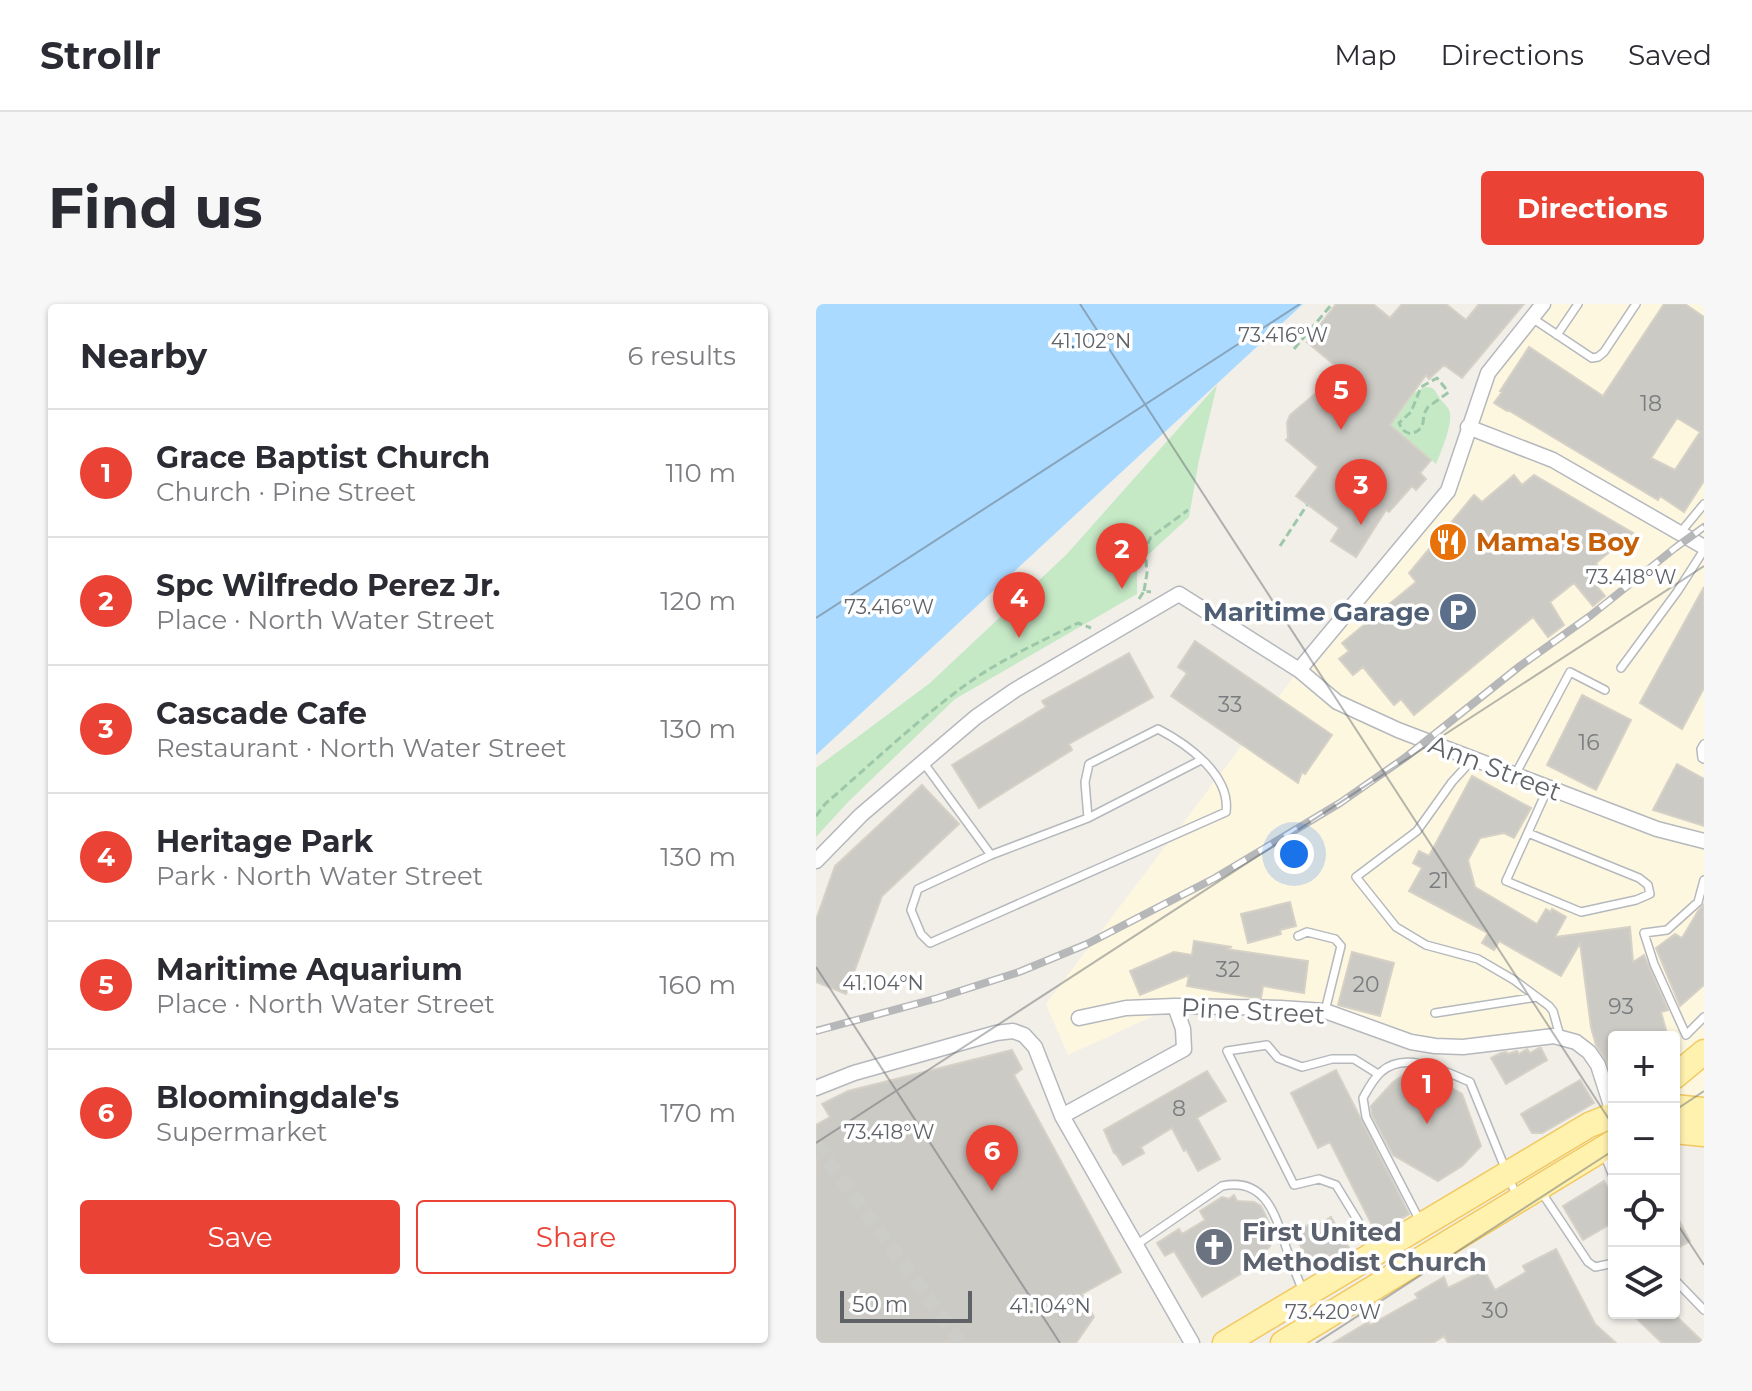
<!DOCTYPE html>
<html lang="en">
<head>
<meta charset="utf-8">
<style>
	body { margin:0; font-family:Montserrat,sans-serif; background:#f7f7f7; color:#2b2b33 }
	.controls { position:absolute; right:24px; bottom:24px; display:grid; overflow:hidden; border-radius:8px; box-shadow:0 2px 6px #0004 }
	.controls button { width:72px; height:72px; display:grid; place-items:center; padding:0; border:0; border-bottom:2px solid #e1e1e2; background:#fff; color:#2b2b33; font:40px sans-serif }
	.scale { position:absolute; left:24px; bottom:20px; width:132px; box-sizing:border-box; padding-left:8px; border:4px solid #5f6368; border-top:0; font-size:22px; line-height:28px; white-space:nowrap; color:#5f6368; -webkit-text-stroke:6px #fff; paint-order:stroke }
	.you { position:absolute; left:478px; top:550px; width:28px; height:28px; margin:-20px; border:6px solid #fff; border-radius:50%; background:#1a73e8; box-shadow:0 0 0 12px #1a73e833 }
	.badge { display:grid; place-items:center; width:52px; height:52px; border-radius:50%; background:#ea4335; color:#fff; font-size:26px; font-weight:700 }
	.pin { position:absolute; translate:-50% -66px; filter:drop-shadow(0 2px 4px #0008) }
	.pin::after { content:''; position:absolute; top:42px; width:28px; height:24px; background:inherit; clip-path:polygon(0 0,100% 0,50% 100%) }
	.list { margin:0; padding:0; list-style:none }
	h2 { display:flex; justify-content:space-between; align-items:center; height:104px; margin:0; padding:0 32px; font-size:34px }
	h2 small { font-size:26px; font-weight:400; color:#7c7c81 }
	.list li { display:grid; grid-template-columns:52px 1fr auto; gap:24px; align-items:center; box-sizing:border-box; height:128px; padding:0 32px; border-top:2px solid #e1e1e2 }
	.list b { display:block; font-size:30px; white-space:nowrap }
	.list p { margin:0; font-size:26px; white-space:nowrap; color:#7c7c81 }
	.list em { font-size:26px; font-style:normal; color:#7c7c81 }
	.actions { display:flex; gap:16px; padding:24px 32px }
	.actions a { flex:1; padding:18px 0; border:2px solid #ea4335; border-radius:8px; text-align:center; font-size:28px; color:#ea4335 }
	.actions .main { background:#ea4335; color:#fff }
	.icon { flex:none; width:44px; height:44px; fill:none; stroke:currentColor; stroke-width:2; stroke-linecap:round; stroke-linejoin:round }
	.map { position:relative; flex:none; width:888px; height:1039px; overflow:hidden; border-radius:8px }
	header { display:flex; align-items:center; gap:48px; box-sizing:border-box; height:112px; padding:0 40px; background:#fff; border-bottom:2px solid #e1e1e2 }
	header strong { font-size:38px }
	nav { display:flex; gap:44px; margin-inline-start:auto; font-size:28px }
	.intro { display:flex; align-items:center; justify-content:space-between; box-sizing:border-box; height:192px; padding:0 48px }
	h1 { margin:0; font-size:56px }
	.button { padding:20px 36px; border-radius:8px; background:#ea4335; color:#fff; font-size:28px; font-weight:700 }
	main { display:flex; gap:48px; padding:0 48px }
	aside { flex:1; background:#fff; border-radius:8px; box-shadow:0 2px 6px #0004 }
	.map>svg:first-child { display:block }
</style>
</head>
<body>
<header>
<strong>Strollr</strong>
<nav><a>Map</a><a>Directions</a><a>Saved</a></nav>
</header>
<div class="intro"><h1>Find us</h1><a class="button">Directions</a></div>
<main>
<aside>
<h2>Nearby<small>6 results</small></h2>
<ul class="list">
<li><span class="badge">1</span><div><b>Grace Baptist Church</b><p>Church · Pine Street</p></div><em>110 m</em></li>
<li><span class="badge">2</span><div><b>Spc Wilfredo Perez Jr.</b><p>Place · North Water Street</p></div><em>120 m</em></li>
<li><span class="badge">3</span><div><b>Cascade Cafe</b><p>Restaurant · North Water Street</p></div><em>130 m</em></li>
<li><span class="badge">4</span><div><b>Heritage Park</b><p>Park · North Water Street</p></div><em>130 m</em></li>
<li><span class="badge">5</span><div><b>Maritime Aquarium</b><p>Place · North Water Street</p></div><em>160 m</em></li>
<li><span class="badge">6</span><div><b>Bloomingdale's</b><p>Supermarket</p></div><em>170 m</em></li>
</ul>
<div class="actions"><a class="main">Save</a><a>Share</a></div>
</aside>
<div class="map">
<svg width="888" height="1039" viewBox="0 0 888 1039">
	<rect width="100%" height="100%" fill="#f1efe8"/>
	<!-- commercial -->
	<path fill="#fef7e0" d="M727,0H888V817L858,814V733H798V809L782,761L760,738L619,742L509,707L359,702L252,751L230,700L483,366L632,187L672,69Z"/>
	<!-- green -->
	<path fill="#c5e8c5" d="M401,81L383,156L373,213L321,261V290L139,395L33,497L0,533V464L114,379L251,250Z
		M609,83C619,83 618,86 623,93C626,99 633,102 634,109C636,122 625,148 620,160L573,119L580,109L583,110L598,89Z"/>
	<!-- water -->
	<path fill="#aadaff" d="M0,0H487L0,451Z"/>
	<!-- building -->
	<path fill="#cccac5" stroke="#d6d1c6" stroke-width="2" fill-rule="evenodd" d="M520,0H557L574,14L586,0H630L650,16L663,0H708L646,74L628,61L613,75L610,71L574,121L615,156L604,169L610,175L600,186L596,182L573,208L570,206L540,253L515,237L523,224L480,192L502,163L470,136L472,134L471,119L474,111L500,89L507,95L528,69L491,38Z
		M848,0H869L888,13V177L868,208L844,192L842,196L692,106L691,107L678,99L686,88L684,87L713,43L787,92ZM861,114L884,128L859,166L835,154Z
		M698,171L706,181L718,171L817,229L780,259L782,262L771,271L789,292L777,302L758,279L734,298L748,321L732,333L717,313L598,411L585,395L578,401L547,363L537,371L523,355L533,347L526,339L600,278L593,269L658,191L666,198Z
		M888,283V384L866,425L824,399Z
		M379,337L516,431L489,470L486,468L482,479L355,392L371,369L362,363Z
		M313,349L337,393L253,440L256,446L163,504L136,461L230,403L226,397Z
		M766,391L815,416L780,486L731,461Z
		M861,460L888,475V522L837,506Z
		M656,472L715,504L698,534L688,529L664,534L652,556L659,583L721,620L730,605L735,608L736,605L750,613L739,633L814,623L817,658L828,651L852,706L845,708L852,733H798V778L791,758L780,741L775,723L764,639L745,672L683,637L678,646L666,639L672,629L593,587L606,564L597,559L603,547L613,552Z
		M106,481L143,520L66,592L30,690L0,678V616L19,562Z
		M474,598L480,622L464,626L465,630L432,639L425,610Z
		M888,600V681L864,702L840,644L859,630L866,634L882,607Z
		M378,637L416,643L410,645L492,657L488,689L447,682L445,694H439L371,682L373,671L324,691L314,667L358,648L376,651Z
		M536,648L578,659L564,712L522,701Z
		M723,744H725L731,756L690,780L675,754L685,749L690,748L692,750L701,747L703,750L711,745L714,749Z
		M196,746L206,765L198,771L305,968L266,990L278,1013L260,1039H0V821L14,813L6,800L32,787Z
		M597,765L606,767L646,790L665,842L646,862L622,877L577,851L556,811L555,802L577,778Z
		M520,766L593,910L562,928L561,926L559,927L514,838L502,844L475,789Z
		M391,767L410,797L381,814L404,855L382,867L370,845L368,847L356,824L325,843L328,849L307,861L300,850L298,849L288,826Z
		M764,776L778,799L726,829H716L705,810Z
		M788,877L798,894V918L767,936L747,902Z
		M418,891L421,897L438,898L445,902L459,931L454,942L445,952L448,956L386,993L358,947L349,952L341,939L363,925L366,930L389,916L384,907L406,893L413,895Z
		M858,907L874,937L858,946Z
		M515,913L533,944L515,955L512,950L498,958L495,952L492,954L477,930L494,920L495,922L501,918L502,921Z
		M740,945L779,1020L800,1039H632L628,1032L617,1039H517L552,1018L554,1021L602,994L599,990L628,973L632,984L668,966L679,986L710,968L707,962Z
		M815,1009H857L888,1039H846Z"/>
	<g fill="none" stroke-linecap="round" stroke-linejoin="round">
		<!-- street-tunnel -->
		<path stroke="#ccccc8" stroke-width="14" stroke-dasharray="14 7" stroke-linecap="butt" d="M0,840L145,1039"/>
		<!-- lane casing -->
		<g stroke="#b5b8bc" stroke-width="10">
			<path id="lane" d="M716,14L776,54L782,53L788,48L820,0
				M741,31L762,0
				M864,229L888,200
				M805,364L861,288L888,246
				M888,440L885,445L886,454L888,455
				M657,455L636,478L601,527L540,573L580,623L610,641L662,655L698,676L733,702L737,707L744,732
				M107,458L175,551L102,585L95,606L105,630L114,639L410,508C415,471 371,440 342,425L273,460L269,478L272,514L175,551
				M699,471L754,368L789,386
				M272,514L385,456
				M712,529L823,574L832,581L834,590L820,596L765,608L690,577L732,484
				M888,576L882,598L851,626L828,629L838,660L870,731L888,713
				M482,632L491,628L519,635L525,642L509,707
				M619,709L721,693
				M787,847L798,875
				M724,886L772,958L779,963L798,959
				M605,919L550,813L547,794C552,785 557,775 565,768C589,746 628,767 654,778L700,891
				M320,941L406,882C453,872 461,918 473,952C477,964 483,976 487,988
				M558,943L520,881L503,875L478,881L411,747L451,741L462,754L486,763L516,755H538L562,770
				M858,975L888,1006"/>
		</g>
		<!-- street casing -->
		<g stroke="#b5b8bc" stroke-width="17">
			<path id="street" d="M652,123L737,156L888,243
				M483,366L632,187L672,69L727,0
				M0,557L45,511L160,413L199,386L363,290L483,366L521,398L582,426L841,525L888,537
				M263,714L310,704L359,702L464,704L509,707L595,738L619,742L647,743L738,732L760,738L773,748L782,761L798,811
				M0,784L38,769L180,729L197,727L208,731L219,743L246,812L376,1039
				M246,812L368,745L367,725L359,702"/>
		</g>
		<!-- primary casing -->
		<g stroke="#f2c960" stroke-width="27">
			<path id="primary" d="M858,773L888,748
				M858,803L888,806
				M858,827L888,830
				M409,1039L773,821L798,811
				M467,1039L798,838"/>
		</g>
		<!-- path -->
		<path stroke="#9cc7a9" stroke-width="3" stroke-dasharray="8 4" stroke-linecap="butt" d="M478,45L516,0
			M630,85L621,74L605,83L595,108L583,119C586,126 589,129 596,130L603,126L607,119L608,110L612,103L633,88
			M464,242L491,201
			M328,287L331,269L329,245L335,233L372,206
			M323,295L328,287L335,288
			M0,512L9,500C54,461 97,420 144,385C181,357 222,339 262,319L275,324"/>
		<!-- lane -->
		<use href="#lane" stroke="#fff" stroke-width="7"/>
		<!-- street -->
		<use href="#street" stroke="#fff" stroke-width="14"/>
		<!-- primary -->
		<use href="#primary" stroke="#fff2af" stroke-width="24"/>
		<!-- rail casing -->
		<g stroke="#b6b7b8" stroke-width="8">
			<path id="rail" d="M0,727L122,694L203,668L271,640L399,574L524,499L590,453L704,362L774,312L859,244L888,223"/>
		</g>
		<!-- rail -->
		<use href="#rail" stroke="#fff" stroke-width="5" stroke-dasharray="15" stroke-linecap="butt"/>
	</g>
	<!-- ticks -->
	<path fill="none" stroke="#5f6368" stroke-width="2" stroke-opacity="0.45" d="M264,0L798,823M0,314L484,0M0,663L244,1039M858,807L888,787M0,839L888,262M858,915L888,961M500,1039L798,846"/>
	<!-- icons -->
	<defs>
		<g id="restaurant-disc" transform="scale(2)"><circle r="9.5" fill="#e8710a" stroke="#fff"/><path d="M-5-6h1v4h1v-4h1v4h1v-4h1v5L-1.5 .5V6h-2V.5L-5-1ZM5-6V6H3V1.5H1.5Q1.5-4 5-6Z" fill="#fff"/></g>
		<g id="parking-disc" transform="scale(2)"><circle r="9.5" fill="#5c6f8a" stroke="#fff"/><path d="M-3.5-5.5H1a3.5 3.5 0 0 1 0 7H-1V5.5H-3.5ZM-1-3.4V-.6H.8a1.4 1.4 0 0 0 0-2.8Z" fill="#fff"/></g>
		<g id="church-disc" transform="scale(2)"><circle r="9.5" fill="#6b7280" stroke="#fff"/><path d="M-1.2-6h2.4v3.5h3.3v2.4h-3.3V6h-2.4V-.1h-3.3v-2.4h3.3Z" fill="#fff"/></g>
	</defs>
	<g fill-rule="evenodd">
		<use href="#restaurant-disc" x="632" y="238"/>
		<use href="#parking-disc" x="642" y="308"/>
		<use href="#church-disc" x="398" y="943"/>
	</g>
	<g text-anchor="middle" stroke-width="7" stroke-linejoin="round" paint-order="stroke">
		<!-- number labels -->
		<g font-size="22" fill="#7a7d7f">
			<text x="835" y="107">18</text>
			<text x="414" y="408">33</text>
			<text x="773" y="446">16</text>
			<text x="623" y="584">21</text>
			<text x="412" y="673">32</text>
			<text x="550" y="688">20</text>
			<text x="805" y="710">93</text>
			<text x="363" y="812">8</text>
			<text x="679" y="1014">30</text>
		</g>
		<!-- food labels -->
		<g font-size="26" font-weight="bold" fill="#c56008" stroke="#fff" text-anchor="start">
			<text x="660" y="247">Mama's Boy</text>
		</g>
		<!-- service labels -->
		<g font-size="26" font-weight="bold" fill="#4e5e75" stroke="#fff" text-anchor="end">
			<text x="614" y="317">Maritime Garage</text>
		</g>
		<!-- street labels -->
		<g font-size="26" fill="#5f6368" stroke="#fff">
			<text transform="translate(679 464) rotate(21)" y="9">Ann Street</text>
			<text transform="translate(437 707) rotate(3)" y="9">Pine Street</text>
		</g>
		<!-- worship labels -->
		<g font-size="26" font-weight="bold" fill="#5b616d" stroke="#fff" text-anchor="start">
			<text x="426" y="937">First United<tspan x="426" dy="30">Methodist Church</tspan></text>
		</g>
	</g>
	<g font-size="20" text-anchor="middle" fill="#5f6368" stroke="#fff" stroke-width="7" stroke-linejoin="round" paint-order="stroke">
		<text x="467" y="38">73.416°W</text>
		<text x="275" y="44">41.102°N</text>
		<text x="815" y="280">73.418°W</text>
		<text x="73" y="310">73.416°W</text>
		<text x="67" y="686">41.104°N</text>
		<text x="73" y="835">73.418°W</text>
		<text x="234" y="1009">41.104°N</text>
		<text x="517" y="1015">73.420°W</text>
	</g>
</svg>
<div class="controls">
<button>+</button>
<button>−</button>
<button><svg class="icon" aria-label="locate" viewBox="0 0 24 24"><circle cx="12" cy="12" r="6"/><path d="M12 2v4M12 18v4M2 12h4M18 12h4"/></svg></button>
<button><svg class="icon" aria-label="layers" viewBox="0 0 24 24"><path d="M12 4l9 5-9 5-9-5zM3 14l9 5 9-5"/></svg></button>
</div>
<div class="scale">50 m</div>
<div class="you"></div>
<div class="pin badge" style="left:611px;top:820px">1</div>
<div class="pin badge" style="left:306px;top:285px">2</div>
<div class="pin badge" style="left:545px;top:221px">3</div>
<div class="pin badge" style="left:203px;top:334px">4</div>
<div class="pin badge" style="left:525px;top:126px">5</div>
<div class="pin badge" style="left:176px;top:887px">6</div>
</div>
</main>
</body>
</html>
